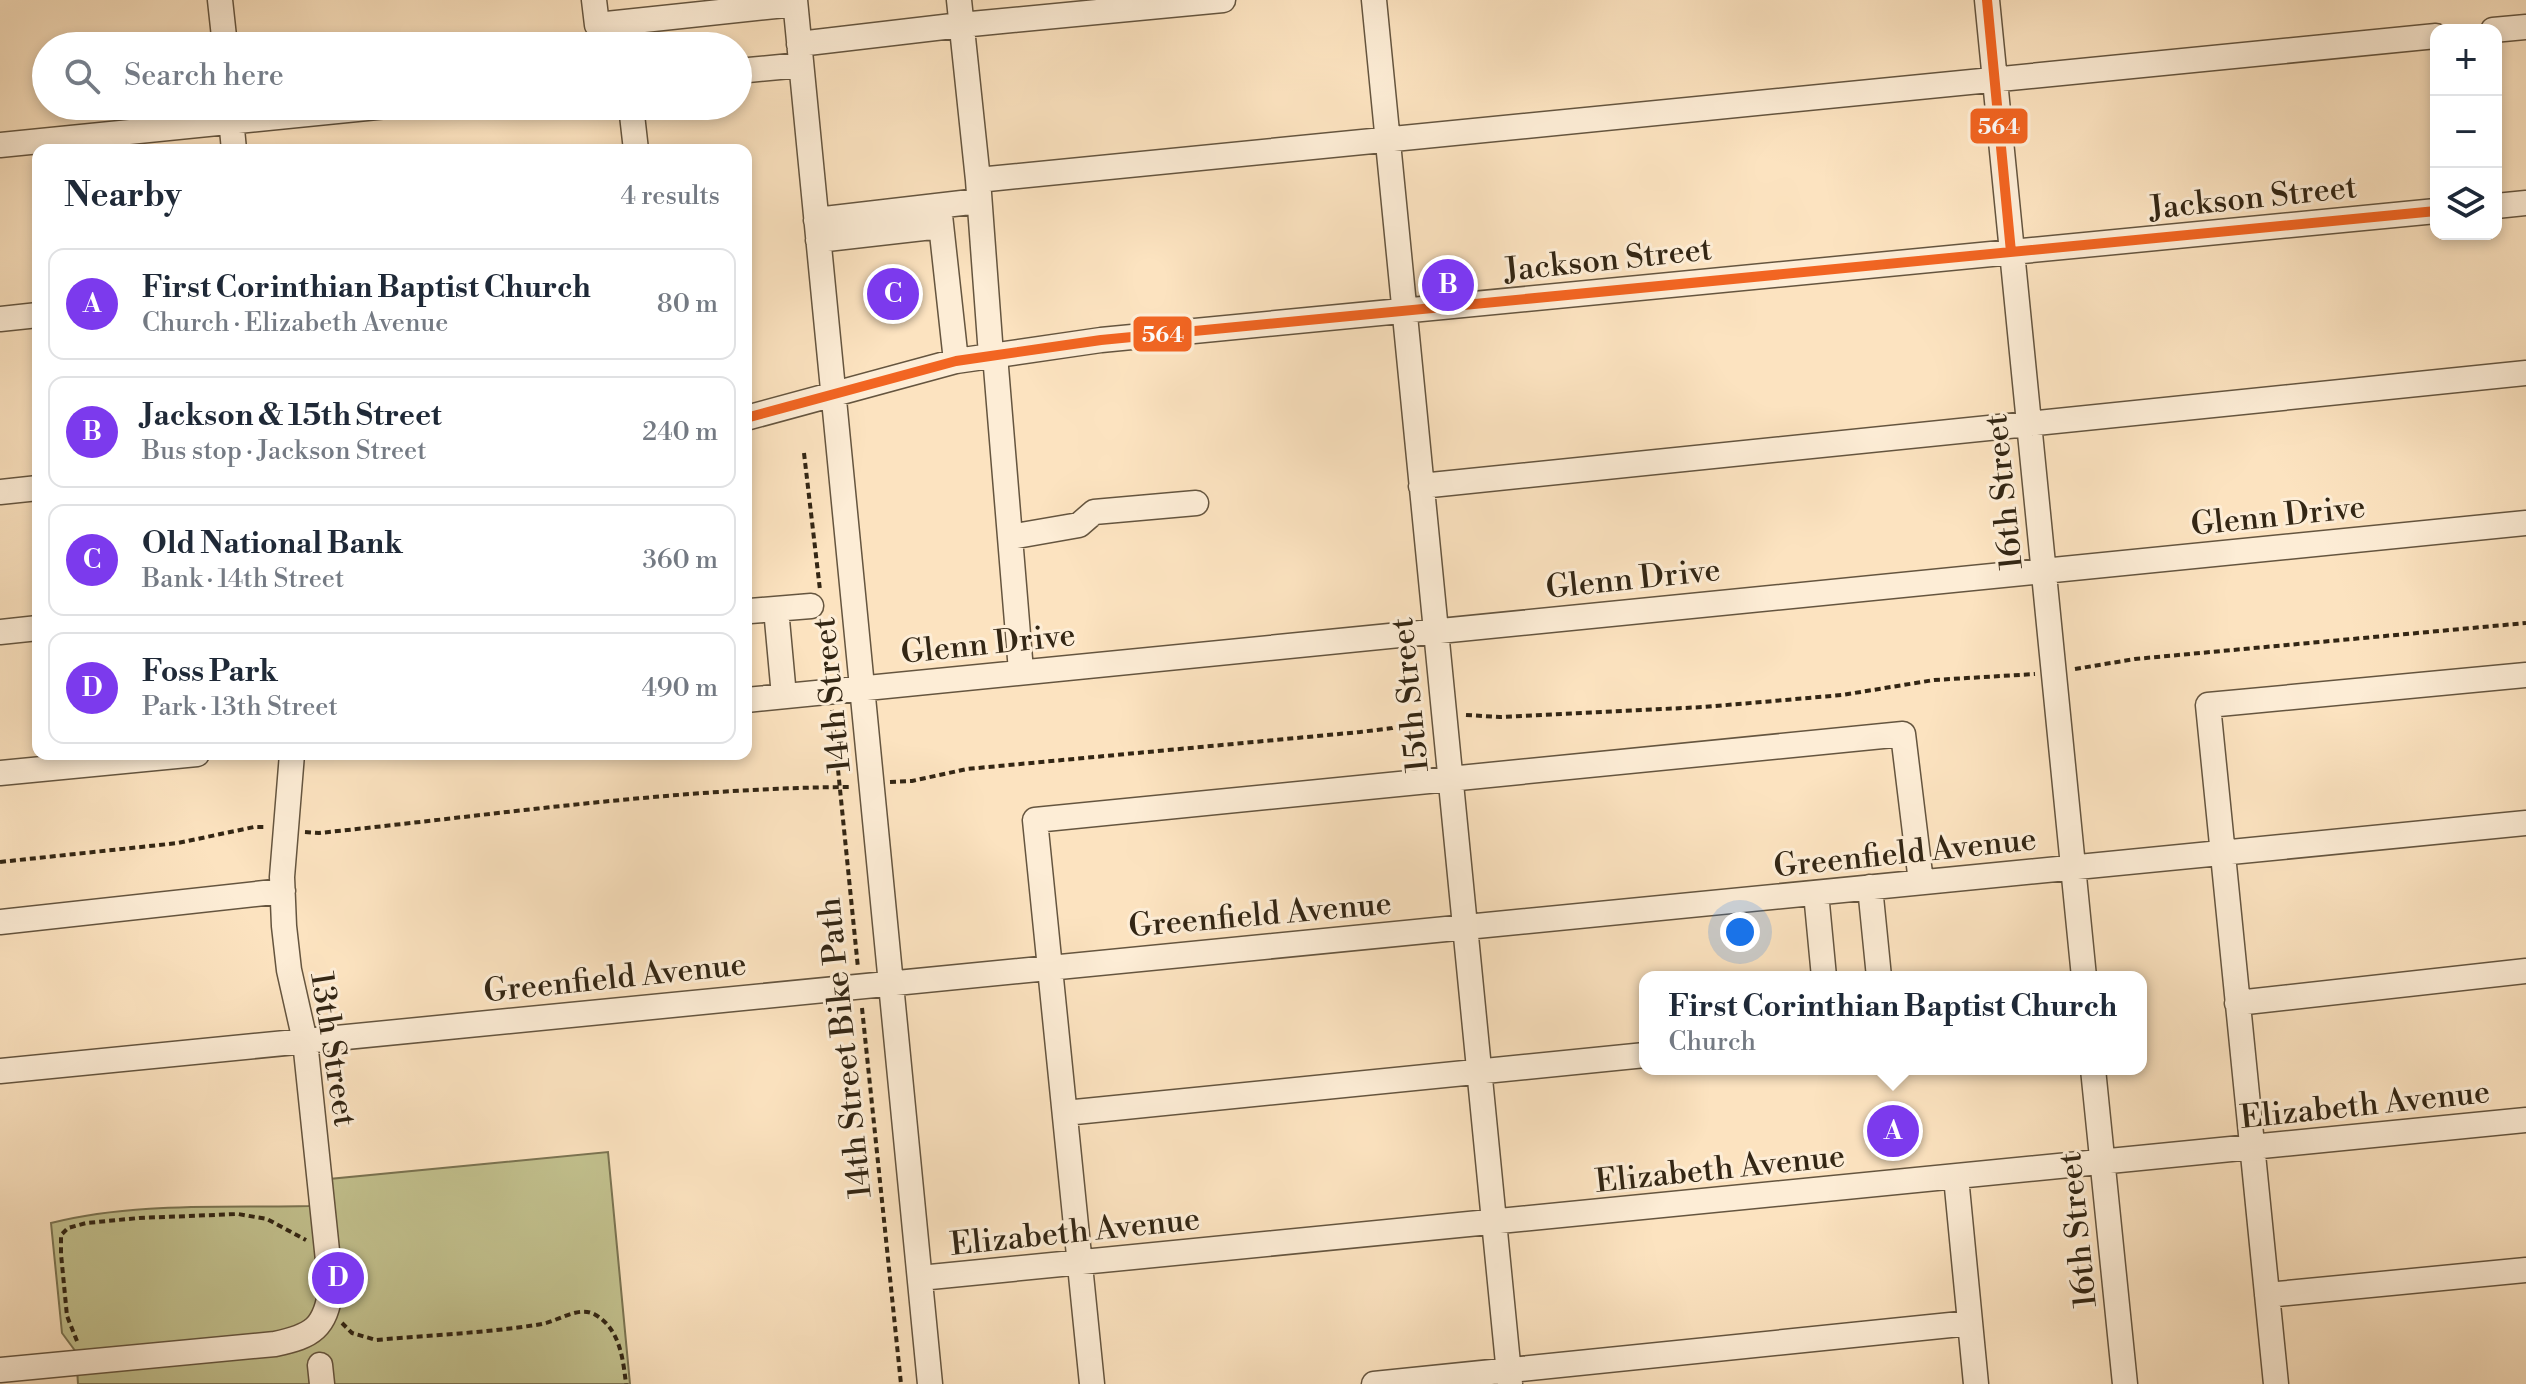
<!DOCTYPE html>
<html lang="en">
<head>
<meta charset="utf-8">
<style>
	body { margin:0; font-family:"Libre Bodoni",serif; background:#f2f2f3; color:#1f2937 }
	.controls { position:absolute; right:24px; top:24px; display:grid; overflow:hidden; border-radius:16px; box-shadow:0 4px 12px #0003 }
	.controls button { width:72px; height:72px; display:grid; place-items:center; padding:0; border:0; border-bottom:2px solid #e0e1e3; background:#fff; color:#1f2937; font:40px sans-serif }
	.you { position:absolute; left:1740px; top:932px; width:28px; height:28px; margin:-20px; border:6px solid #fff; border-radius:50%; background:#1a73e8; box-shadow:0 0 0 12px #1a73e833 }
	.badge { display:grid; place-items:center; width:52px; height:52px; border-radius:50%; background:#7c3aed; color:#fff; font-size:26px; font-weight:700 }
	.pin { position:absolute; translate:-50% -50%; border:4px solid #fff; box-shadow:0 2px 8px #0006 }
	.popup { position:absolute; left:1639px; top:971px; width:508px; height:104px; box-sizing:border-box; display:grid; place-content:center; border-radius:16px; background:#fff; filter:drop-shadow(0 2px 6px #0005); font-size:26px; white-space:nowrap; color:#747a83 }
	.popup b { font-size:30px; color:#1f2937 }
	.popup::after { content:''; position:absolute; left:50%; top:100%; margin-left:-16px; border:16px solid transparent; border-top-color:#fff }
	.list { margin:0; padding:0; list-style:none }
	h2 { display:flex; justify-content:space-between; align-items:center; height:104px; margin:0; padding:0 32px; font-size:34px }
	h2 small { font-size:26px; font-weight:400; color:#747a83 }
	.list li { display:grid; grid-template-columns:52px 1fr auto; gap:24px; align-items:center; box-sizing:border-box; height:112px; margin:0 16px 16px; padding:0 16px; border:2px solid #e0e1e3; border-radius:16px }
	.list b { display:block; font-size:30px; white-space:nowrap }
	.list p { margin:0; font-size:26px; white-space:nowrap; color:#747a83 }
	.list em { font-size:26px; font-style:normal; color:#747a83 }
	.icon { flex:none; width:44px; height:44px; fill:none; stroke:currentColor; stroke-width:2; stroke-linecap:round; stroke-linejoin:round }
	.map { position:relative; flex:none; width:2526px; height:1384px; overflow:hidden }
	.search { position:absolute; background:#fff; box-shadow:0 4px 12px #0003; left:32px; top:32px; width:720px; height:88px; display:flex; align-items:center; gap:20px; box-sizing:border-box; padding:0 28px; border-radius:44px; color:#747a83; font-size:30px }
	.panel { position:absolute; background:#fff; box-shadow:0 4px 12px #0003; left:32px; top:144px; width:720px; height:616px; border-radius:16px }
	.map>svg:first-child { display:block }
</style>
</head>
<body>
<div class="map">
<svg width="2526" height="1384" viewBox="0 0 2526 1384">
	<rect width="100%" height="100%" fill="#fce3c0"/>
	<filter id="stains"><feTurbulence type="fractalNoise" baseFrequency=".0025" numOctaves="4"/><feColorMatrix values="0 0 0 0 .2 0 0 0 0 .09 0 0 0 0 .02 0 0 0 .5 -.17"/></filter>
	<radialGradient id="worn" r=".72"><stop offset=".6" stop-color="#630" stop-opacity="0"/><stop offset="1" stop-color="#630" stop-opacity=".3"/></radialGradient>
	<!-- green -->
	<path fill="#c3c28f" stroke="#7b7452" stroke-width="2" d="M608,1152L630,1384H78L76,1352L62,1333L51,1223C134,1202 224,1208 309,1206L329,1179Z"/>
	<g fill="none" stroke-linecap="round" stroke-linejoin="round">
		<!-- minor casing -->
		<g stroke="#65553f" stroke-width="27">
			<path id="minor" d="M220,0L225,46
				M594,0L597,25L795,4
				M795,0L930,1384
				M959,0L978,180L991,355
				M1374,0L1510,1384
				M1987,0L2084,977
				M2493,30L2526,27
				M799,44L961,25L1223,0
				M738,71L801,65
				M631,106L636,150
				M230,108L234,150
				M0,145L387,106
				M978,180L2436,36
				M939,206L956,361
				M2496,206L2526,203
				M816,220L979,201
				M818,240L941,226
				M0,319L38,315
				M995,355L1021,671
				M746,418L956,361L1101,340L2436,211
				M1421,486L2526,373
				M0,492L38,488
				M1010,537L1079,525L1094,512L1196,503
				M776,609L784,696
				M750,611L811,606
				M0,632L38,628
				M746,700L2526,523
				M0,773L197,754
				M1870,887L1879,977
				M1816,893L1824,977
				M0,922L283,891
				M2237,1003L2526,971
				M2093,1069L2125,1384
				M0,1071L2526,823
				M1065,1113L1645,1055
				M1956,1177L1976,1384
				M920,1278L2526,1120
				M2267,1295L2526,1270
				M320,1365L322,1384
				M0,1370L275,1344C313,1336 325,1328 331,1289L305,1041L289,970L284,926L282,877L292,754
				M1092,1384L1035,820L1903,734L1921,882
				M1374,1384L1970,1323
				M2276,1384L2208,705L2526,675"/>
		</g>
		<!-- path -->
		<path stroke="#332614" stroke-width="4" stroke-dasharray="6 4" stroke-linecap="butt" d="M804,453L820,590
			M824,622L829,673
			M2075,669L2135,659L2526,623
			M832,710L858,968
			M1466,715L1500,717L1704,707L1842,695L1934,680L2035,674
			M890,782L912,781L967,769L1360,732L1392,728L1425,718
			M305,832L319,833C495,815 673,788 850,787
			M0,862L178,843L254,827H265
			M862,1008L901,1384
			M342,1323L352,1333L376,1340C431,1335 487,1333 542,1324C558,1321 578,1306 594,1314C620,1328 623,1359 626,1384
			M77,1341L67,1316L61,1254V1235L68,1228L86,1223L139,1218L238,1214L267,1219L306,1240"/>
		<!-- minor -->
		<use href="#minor" stroke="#fdedd6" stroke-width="24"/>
		<!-- bus-1 casing -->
		<g stroke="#fdedd6" stroke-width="16">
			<path id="bus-1" d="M1987,0L2011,252
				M746,418L956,361L1101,340L2436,211"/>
		</g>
		<!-- bus-1 -->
		<use href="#bus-1" stroke="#f26522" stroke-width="10"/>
	</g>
	<g text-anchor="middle" stroke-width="6" stroke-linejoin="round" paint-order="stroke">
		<!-- street labels -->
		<g font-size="32" fill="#332614" stroke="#fdedd6">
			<text transform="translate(2253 197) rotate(-6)" y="11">Jackson Street</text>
			<text transform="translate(1608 259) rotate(-6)" y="11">Jackson Street</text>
			<text transform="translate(2003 492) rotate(-96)" y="11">16th Street</text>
			<text transform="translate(2278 515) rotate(-6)" y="11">Glenn Drive</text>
			<text transform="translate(1633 578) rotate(-6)" y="11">Glenn Drive</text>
			<text transform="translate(988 643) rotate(-6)" y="11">Glenn Drive</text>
			<text transform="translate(831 695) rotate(-96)" y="11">14th Street</text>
			<text transform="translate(1409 695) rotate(-96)" y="11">15th Street</text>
			<text transform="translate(1905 852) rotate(-6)" y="11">Greenfield Avenue</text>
			<text transform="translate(1260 914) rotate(-5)" y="11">Greenfield Avenue</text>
			<text transform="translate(615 977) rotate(-6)" y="11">Greenfield Avenue</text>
			<text transform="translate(844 1048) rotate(-96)" y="11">14th Street Bike Path</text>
			<text transform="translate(334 1049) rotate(81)" y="11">13th Street</text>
			<text transform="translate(2365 1104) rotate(-6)" y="11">Elizabeth Avenue</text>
			<text transform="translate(1720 1168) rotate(-6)" y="11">Elizabeth Avenue</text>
			<text transform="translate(2077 1230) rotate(-96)" y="11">16th Street</text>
			<text transform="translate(1075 1231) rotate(-6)" y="11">Elizabeth Avenue</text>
		</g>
	</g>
	<g stroke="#fdedd6" stroke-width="3">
		<rect x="1969" y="107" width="60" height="38" rx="8" fill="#f26522"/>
		<rect x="1132" y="315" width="61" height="38" rx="8" fill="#f26522"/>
	</g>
	<g font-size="22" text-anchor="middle" font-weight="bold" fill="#fff">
		<text x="1999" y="134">564</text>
		<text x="1163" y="342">564</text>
	</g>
	<rect width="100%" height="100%" filter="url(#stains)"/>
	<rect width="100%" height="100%" fill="url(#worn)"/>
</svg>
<div class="controls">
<button>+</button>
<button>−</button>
<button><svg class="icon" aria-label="layers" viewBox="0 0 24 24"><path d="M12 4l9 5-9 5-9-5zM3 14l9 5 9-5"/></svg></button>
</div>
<div class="you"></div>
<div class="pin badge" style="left:1893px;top:1131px">A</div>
<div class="popup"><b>First Corinthian Baptist Church</b>Church</div>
<div class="pin badge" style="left:1448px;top:285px">B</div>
<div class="pin badge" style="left:893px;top:294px">C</div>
<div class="pin badge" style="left:338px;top:1278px">D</div>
<div class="search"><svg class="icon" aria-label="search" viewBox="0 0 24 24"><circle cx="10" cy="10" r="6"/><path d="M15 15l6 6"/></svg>Search here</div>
<section class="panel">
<h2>Nearby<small>4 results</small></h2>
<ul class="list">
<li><span class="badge">A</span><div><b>First Corinthian Baptist Church</b><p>Church · Elizabeth Avenue</p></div><em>80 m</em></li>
<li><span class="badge">B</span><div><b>Jackson &amp; 15th Street</b><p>Bus stop · Jackson Street</p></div><em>240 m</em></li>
<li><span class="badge">C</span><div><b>Old National Bank</b><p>Bank · 14th Street</p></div><em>360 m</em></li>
<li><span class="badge">D</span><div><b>Foss Park</b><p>Park · 13th Street</p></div><em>490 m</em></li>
</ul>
</section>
</div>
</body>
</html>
